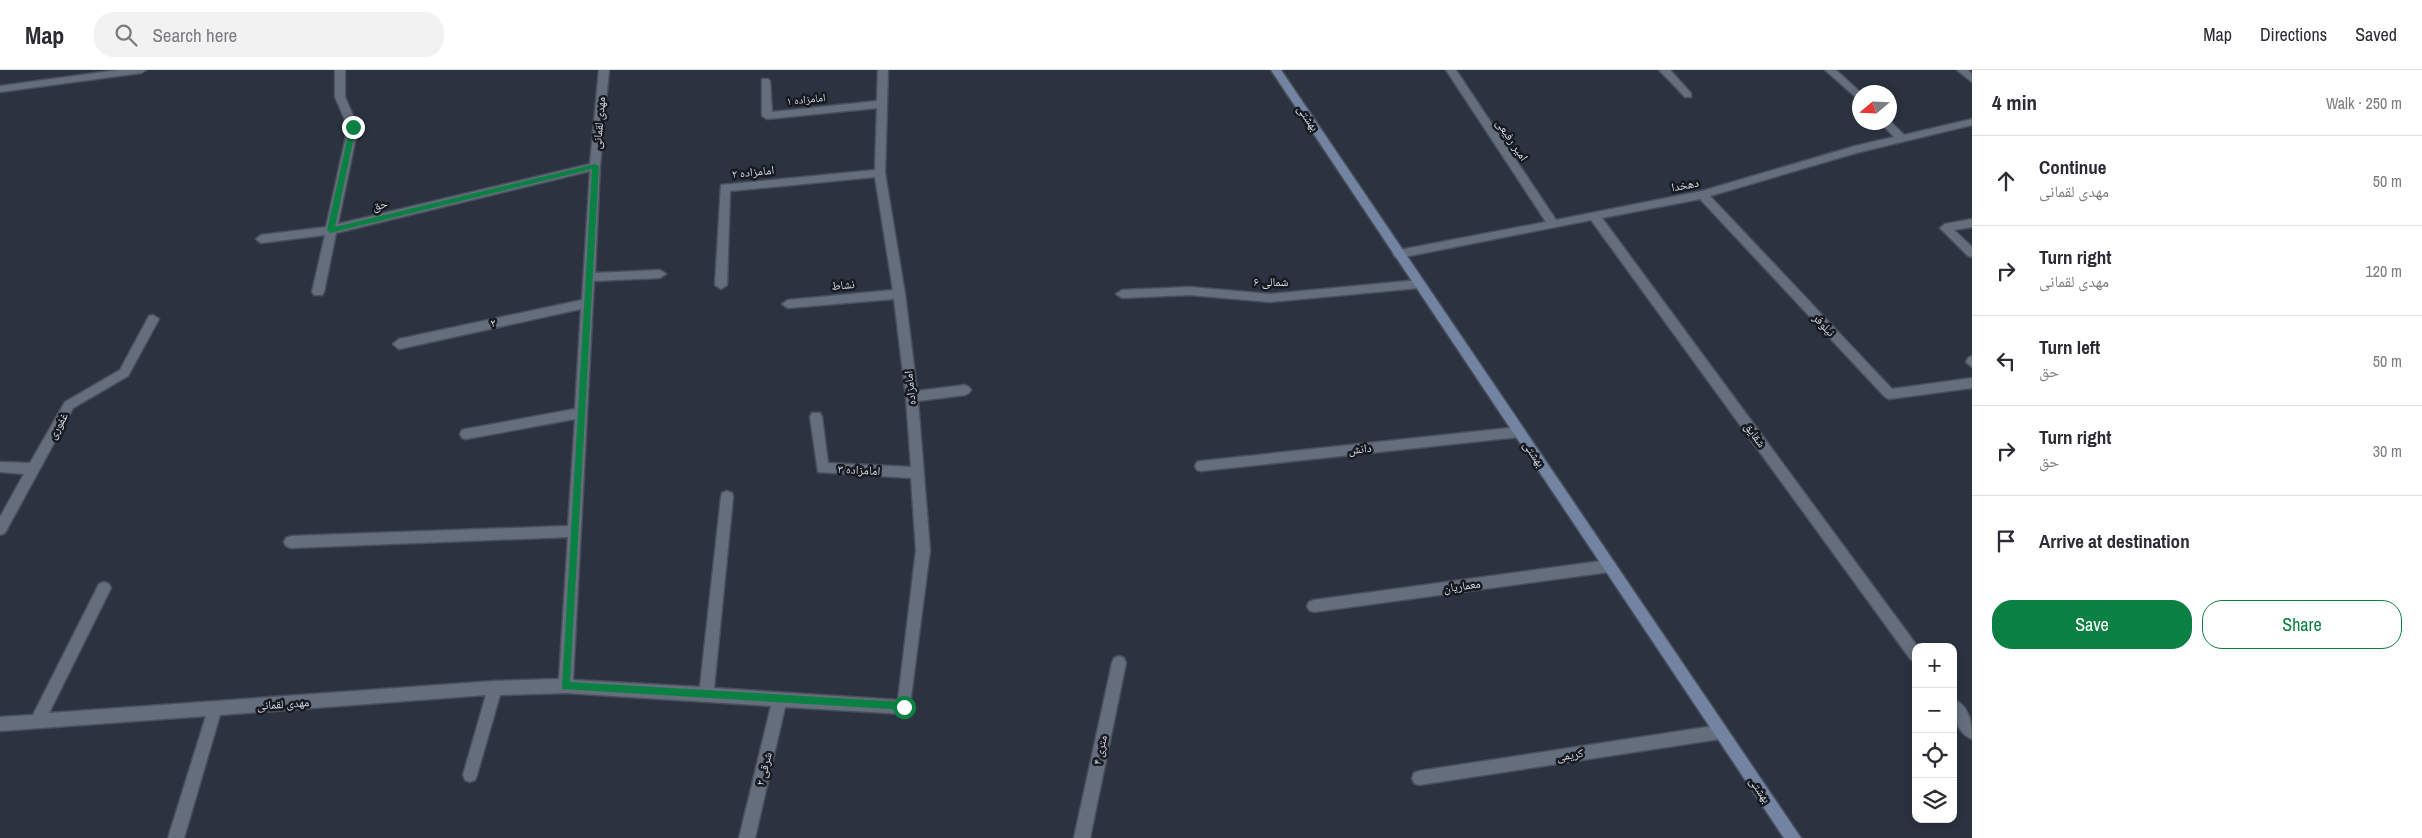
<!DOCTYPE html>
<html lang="en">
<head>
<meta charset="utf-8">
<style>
	body { margin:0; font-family:"Archivo Narrow","Noto Naskh Arabic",sans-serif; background:#f2f2f3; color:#2b2b33 }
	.controls { position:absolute; right:15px; bottom:15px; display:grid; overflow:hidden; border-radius:10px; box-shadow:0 2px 8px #0003 }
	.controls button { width:45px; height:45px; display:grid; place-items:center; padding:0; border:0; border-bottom:1px solid #e1e1e2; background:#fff; color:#2b2b33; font:25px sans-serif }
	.compass { position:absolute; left:1852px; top:15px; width:45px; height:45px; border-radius:50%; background:#fff; box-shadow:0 2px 8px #0003; rotate:251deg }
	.stop { position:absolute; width:15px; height:15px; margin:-11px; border:4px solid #0b8043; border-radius:50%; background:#fff }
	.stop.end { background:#0b8043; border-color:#fff; box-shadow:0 1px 5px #0008 }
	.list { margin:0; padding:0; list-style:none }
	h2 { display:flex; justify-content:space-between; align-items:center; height:65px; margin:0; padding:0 20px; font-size:21px }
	h2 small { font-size:16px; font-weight:400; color:#7c7c81 }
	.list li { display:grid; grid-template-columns:32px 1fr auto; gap:15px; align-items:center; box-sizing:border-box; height:90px; padding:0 20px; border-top:1px solid #e1e1e2 }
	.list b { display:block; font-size:19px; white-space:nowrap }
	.list p { margin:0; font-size:16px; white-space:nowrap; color:#7c7c81 }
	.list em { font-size:16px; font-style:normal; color:#7c7c81 }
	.actions { display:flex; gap:10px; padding:15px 20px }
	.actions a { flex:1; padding:11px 0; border:1px solid #0b8043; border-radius:20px; text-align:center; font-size:18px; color:#0b8043 }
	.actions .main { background:#0b8043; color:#fff }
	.icon { flex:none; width:28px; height:28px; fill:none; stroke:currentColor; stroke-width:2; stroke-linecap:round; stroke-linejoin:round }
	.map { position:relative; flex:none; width:1972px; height:768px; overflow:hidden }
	header { display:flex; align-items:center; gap:30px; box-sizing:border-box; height:70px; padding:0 25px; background:#fff; border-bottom:1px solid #e1e1e2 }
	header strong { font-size:24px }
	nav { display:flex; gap:28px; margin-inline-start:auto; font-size:18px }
	.search { width:350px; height:45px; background:#f2f2f3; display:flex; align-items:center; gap:12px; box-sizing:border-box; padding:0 18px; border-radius:20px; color:#7c7c81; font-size:19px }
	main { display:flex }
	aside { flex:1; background:#fff }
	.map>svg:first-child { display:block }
</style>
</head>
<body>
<header>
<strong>Map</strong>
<div class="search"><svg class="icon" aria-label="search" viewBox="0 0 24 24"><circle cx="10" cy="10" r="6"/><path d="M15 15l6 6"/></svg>Search here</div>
<nav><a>Map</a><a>Directions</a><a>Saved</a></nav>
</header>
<main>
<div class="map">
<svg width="1972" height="768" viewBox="0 0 1972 768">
	<rect width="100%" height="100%" fill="#2b3341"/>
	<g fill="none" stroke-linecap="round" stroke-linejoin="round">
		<!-- minor casing -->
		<g stroke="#494f5b" stroke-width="3">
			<path id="minor" d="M335,0H345V27L358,57L338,154L590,94L599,0H609L600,96L595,203L660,200L666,204L660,208L594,211L573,610L700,617L721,427L722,423L727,421L732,423L733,427L714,618L898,630L916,480L911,408L818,402L810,347L812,343H820L822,347L828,393L911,397L906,327L894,229L788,238L782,234L788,230L893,220L875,107L730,121L727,215L721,219L715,215L721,115L875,100L877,38L767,49L762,46V9H768L770,11L772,42L877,31L878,0H888L885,103L905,224L917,321L965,315L969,317L971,320L969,323L965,325L918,331L930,480L909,642L904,644L785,637L755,768H739L771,636L566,623L500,625L477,705L475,710L470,712L465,710L463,705L486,625L220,645L184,768H168L206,646L0,661V647L33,645L99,514L104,512L109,514L111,518L49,643L495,611L559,609L568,467L291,478L286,476L284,472L286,468L291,466L568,456L575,349L466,369L462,368L460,364L462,360L466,359L575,339L581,239L399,279L393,274L399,269L582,230L590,101L336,163L324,222L322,225H314L312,222L325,165L261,173L256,169L261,165L326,157L348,57L335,27Z
				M1446,0H1456L1556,150L1702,121L1855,76L1894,67L1880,52H1890V51L1904,65L1972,49V55L1856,83L1710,126L1892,319L1972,308V318L1889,329L1885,327L1700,129L1602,148L1918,577H1916V591L1911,590L1591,150L1399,188L1395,187L1393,184L1399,180L1546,152Z
				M1659,0H1670L1691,23V27H1685Z
				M1825,0H1836L1860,22V31Z
				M1957,0H1968L1972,4V12Z
				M1972,149V157L1954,160L1972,177V187L1968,186L1940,158L1945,154Z
				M1419,210L1425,214L1419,218L1270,232L1190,225L1122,228L1116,224L1122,220L1190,217L1270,224Z
				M153,245L159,249L128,306L73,338L5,463L0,465V447L24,404L0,402V392L30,393L65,332L120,300L149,246Z
				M1972,286V297L1966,292L1968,288Z
				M1519,357L1523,358L1525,362L1523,366L1519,367L1201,401L1197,400L1195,396L1197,392L1201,391Z
				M1609,490L1614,492L1616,496L1614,500L1609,502L1314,542L1309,540L1307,536L1309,532L1314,530Z
				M1119,586L1124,588L1126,593L1090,768H1074L1112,593L1114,588Z
				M1953,629C1970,636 1972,654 1972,669C1956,663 1953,644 1953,629Z
				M1720,655L1725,657L1727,662L1725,667L1720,669L1419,715L1414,713L1412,708L1414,703L1419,701Z"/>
		</g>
		<!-- tertiary casing -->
		<g stroke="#494f5b" stroke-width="3">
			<path id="tertiary" d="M118,0H146L141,3L0,22V16Z"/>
		</g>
		<!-- secondary casing -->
		<g stroke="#494f5b" stroke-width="3">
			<path id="secondary" d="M1271,0H1281L1801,768H1784Z"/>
		</g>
		<!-- minor -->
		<use href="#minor" fill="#646e7d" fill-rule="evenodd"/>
		<!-- tertiary -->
		<use href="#tertiary" fill="#646e7d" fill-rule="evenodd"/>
		<!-- secondary -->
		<use href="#secondary" fill="#7284a1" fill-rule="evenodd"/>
	</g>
	<!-- route -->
	<path fill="#0b8043" d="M353,55L356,57L335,157L595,94L599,96L570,612L904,632L908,637L907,640L562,619L592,99L330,163L327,160L350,57Z"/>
	<g text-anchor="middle" stroke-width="5" stroke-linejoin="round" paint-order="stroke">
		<!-- far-street labels -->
		<g font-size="11" fill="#d3d9e2" stroke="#171a21">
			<text transform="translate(806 29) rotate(-6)" y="4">امامزاده ۱</text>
		</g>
		<!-- street labels -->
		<g font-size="12" fill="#d3d9e2" stroke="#171a21">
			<text transform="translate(1308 48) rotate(56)" y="4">بهشتی</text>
			<text transform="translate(599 53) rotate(-85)" y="4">مهدی لقمانی</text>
			<text transform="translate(1512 70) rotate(56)" y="4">امیر رفیعی</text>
			<text transform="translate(753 102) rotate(-6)" y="4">امامزاده ۲</text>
			<text transform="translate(1685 115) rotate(-11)" y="4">دهخدا</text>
			<text transform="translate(380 135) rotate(-14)" y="4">حق</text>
			<text x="1271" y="216">شمالی ۶</text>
			<text transform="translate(843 215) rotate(-5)" y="4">نشاط</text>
			<text transform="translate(493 253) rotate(-12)" y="4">۲</text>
			<text transform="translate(1824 255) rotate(47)" y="4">نیلوفر</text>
			<text transform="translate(910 318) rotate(-96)" y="4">امامزاده</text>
			<text transform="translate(58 356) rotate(-61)" y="4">غفوری</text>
			<text transform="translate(1755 365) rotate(54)" y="4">شقایق</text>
			<text transform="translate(1360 379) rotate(-6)" y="4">دانش</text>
			<text transform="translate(1534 384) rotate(56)" y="4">بهشتی</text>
			<text transform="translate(859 400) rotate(3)" y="4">امامزاده ۳</text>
			<text transform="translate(1462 516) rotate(-8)" y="4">معماریان</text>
			<text transform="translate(283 634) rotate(-4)" y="4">مهدی لقمانی</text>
			<text transform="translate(1100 680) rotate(-78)" y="4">۴ متری</text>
			<text transform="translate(1570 685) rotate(-9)" y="4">کریمی</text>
			<text transform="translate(764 699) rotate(-76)" y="4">۲ شرقی</text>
			<text transform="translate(1760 720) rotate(56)" y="4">بهشتی</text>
		</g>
	</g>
</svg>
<div class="controls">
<button>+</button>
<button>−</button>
<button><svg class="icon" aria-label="locate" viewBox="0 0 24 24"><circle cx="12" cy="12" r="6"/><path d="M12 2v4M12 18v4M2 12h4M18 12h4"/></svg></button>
<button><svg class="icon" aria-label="layers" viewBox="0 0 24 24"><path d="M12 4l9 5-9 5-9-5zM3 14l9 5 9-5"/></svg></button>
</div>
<svg class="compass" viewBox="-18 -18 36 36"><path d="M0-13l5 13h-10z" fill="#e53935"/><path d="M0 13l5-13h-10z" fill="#7c7c81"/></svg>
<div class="stop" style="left:904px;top:637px"></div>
<div class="stop end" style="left:353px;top:57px"></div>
</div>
<aside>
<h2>4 min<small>Walk · 250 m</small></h2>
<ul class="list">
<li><svg class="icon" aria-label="ahead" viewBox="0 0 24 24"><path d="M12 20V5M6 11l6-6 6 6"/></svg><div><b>Continue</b><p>مهدی لقمانی</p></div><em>50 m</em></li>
<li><svg class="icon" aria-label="right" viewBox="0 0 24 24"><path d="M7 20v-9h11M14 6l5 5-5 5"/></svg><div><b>Turn right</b><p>مهدی لقمانی</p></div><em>120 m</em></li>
<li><svg class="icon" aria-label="left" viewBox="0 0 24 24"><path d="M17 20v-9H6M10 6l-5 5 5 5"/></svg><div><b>Turn left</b><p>حق</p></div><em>50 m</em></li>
<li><svg class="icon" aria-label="right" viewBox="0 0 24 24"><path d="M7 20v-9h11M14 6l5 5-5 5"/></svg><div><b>Turn right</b><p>حق</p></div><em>30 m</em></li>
<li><svg class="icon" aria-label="arrive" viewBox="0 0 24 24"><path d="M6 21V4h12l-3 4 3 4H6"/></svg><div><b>Arrive at destination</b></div></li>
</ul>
<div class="actions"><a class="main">Save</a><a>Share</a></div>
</aside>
</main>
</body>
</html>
